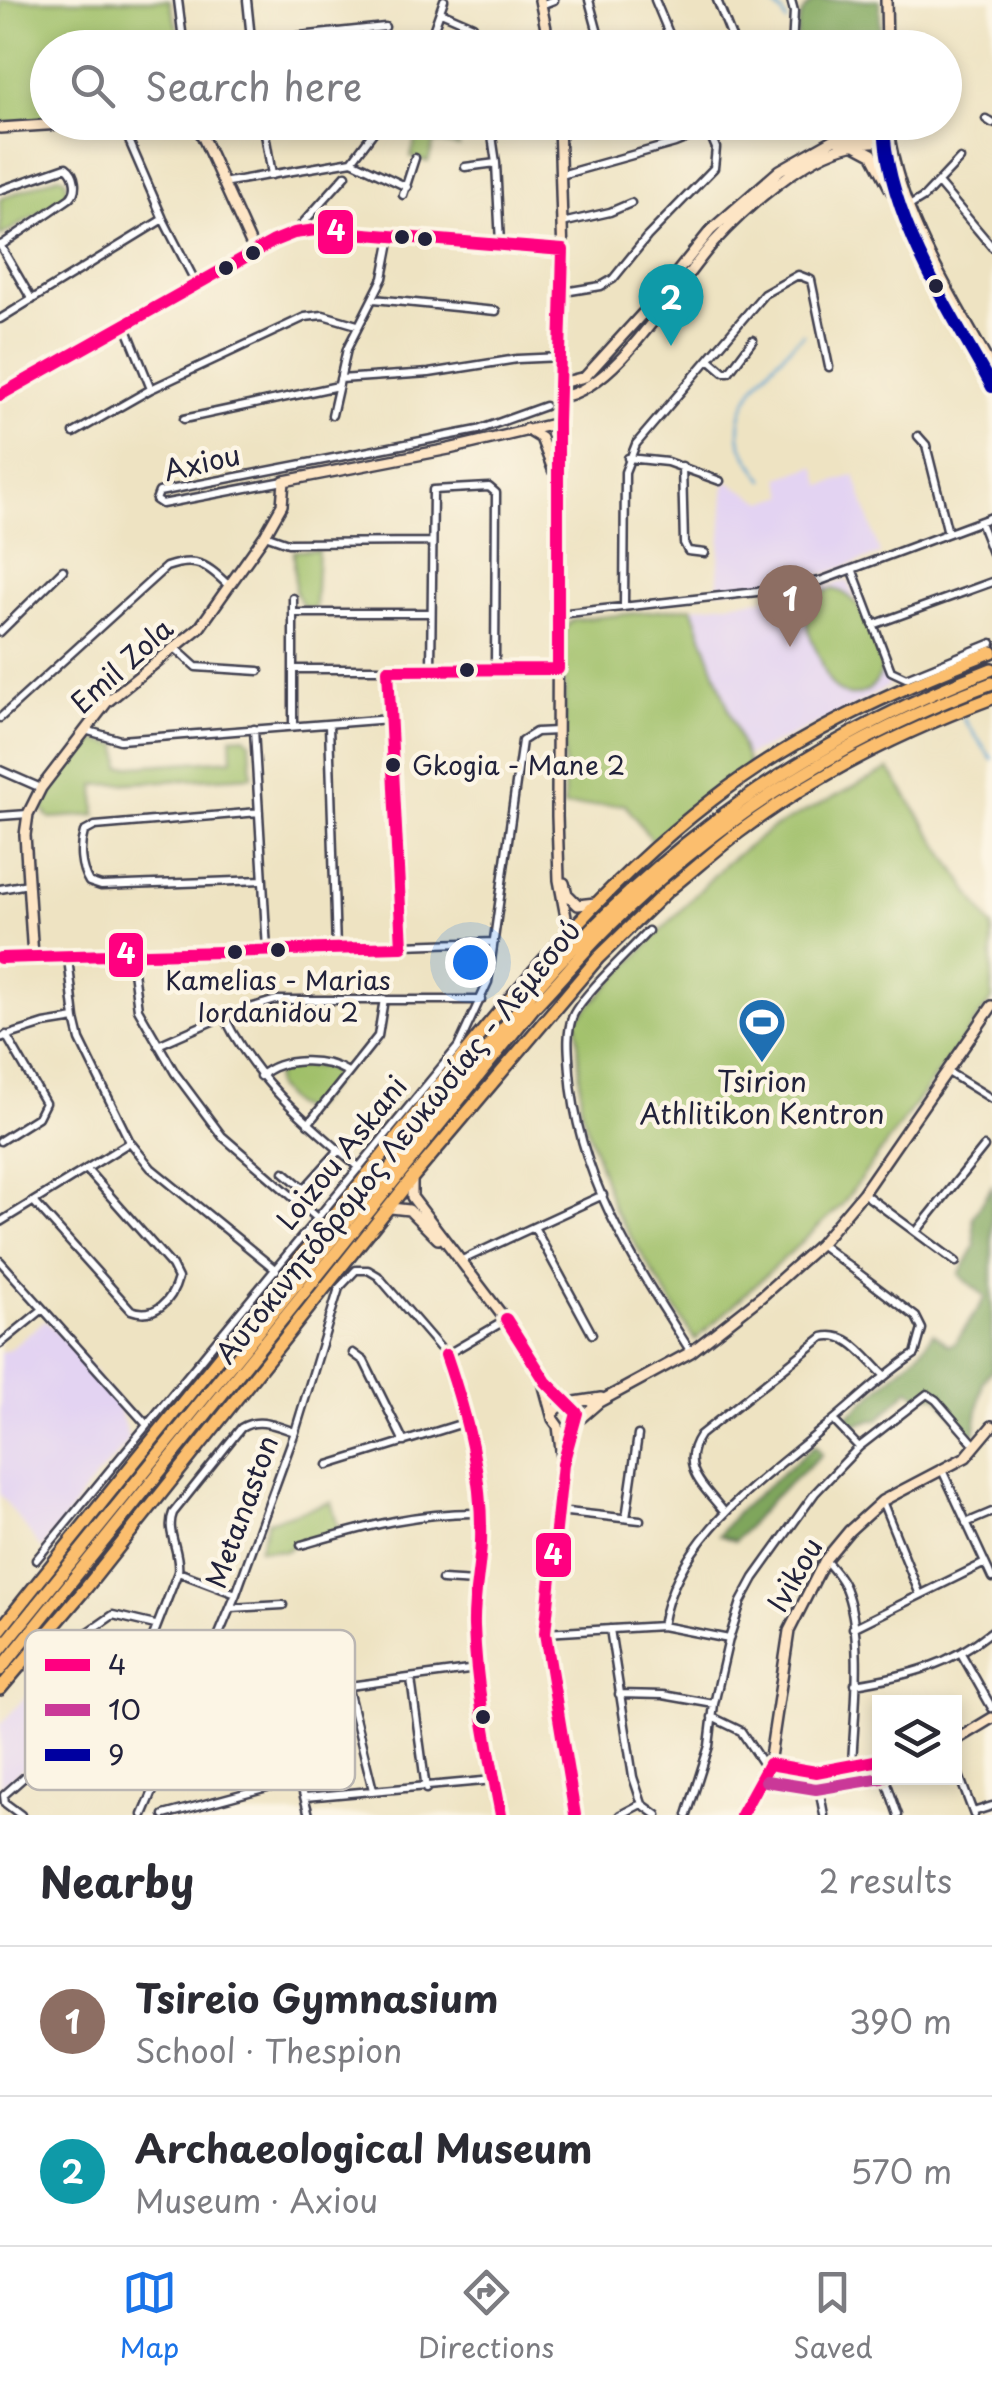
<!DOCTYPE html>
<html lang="en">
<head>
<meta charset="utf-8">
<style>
	body { margin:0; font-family:"Playpen Sans",sans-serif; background:#f2f2f3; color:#2b2b33 }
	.controls { position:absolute; right:30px; bottom:30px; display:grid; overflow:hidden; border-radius:0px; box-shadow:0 5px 15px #0003 }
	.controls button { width:90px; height:90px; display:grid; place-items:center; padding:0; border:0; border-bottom:2px solid #e1e1e2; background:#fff; color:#2b2b33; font:50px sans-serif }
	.you { position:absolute; left:470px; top:962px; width:35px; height:35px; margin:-25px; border:8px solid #fff; border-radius:50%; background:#1a73e8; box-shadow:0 0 0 15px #1a73e833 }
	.badge { display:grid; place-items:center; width:65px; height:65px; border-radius:50%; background:#1a73e8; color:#fff; font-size:32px; font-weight:700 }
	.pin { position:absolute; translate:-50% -82px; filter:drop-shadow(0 2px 5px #0008) }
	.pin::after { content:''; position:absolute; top:52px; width:35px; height:30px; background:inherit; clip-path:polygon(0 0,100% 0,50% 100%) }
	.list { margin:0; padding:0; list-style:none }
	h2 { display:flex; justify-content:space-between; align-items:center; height:130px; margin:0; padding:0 40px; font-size:42px }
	h2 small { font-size:32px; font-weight:400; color:#7c7c81 }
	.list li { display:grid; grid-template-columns:65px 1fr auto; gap:30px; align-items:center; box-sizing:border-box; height:150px; padding:0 40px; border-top:2px solid #e1e1e2 }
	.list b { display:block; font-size:38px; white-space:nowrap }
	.list p { margin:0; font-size:32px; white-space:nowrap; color:#7c7c81 }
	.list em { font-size:32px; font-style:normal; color:#7c7c81 }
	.icon { flex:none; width:55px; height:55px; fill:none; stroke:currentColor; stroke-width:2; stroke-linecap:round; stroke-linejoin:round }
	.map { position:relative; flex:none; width:992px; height:1815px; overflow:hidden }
	.search { position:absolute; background:#fff; box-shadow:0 5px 15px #0003; left:30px; right:30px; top:30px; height:110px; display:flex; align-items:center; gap:25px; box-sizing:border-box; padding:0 35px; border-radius:55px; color:#7c7c81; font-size:38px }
	.sheet { height:430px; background:#fff }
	nav { display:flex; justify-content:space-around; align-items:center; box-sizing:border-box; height:140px; border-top:2px solid #e1e1e2; background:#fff; font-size:28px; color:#7c7c81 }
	nav a { display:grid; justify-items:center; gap:5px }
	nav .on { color:#1a73e8 }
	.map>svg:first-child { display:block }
</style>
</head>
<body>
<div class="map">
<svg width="992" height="1815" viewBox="0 0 992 1815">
	<rect width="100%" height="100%" fill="#fcf5e5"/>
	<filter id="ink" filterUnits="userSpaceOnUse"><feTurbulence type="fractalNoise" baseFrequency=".01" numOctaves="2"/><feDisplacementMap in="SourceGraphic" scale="20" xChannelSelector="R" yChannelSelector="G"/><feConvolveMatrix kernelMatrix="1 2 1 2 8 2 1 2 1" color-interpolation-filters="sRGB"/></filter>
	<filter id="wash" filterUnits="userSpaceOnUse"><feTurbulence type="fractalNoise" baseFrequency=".0048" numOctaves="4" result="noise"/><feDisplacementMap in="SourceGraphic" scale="40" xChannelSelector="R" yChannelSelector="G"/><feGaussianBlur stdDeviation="2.25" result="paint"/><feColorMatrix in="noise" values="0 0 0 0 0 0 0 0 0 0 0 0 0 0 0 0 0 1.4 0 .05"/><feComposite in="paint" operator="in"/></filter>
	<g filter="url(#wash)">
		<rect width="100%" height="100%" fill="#eee3c2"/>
		<!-- built -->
		<path fill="#e3d3f2" d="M815,466L822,486L855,475L880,554L825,574L717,591L725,480L764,502L786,495L780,478Z
			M848,581L889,686L848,710L744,757L692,607L761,599Z
			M45,1320L96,1373L97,1381L116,1398L129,1441L92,1482L42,1550L0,1494V1353L10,1349Z
			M45,1675L80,1724L0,1787V1725Z"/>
		<!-- green -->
		<path fill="#9fbf67" stroke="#607051" stroke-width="2.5" d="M0,0H169L183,47L48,48V122L0,126Z
			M420,123H456L459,147L434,142L428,162L411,157Z
			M58,176L65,178L69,196L0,236V199Z
			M318,550L315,608H304L295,591L294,551Z
			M832,589C865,594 872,639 882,666C880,688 855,705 836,689C828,683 825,671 821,661C809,633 791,603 832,589Z
			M692,607L749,766L653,842L625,804L564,807L565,629L572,620Z
			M245,736L250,741L252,776L95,785L96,815L50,818L41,808L85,739L119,745L121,767L232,759L231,737Z
			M889,769L992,927V999L841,1206L695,1340L614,1210L581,1109L577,1019L724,865L771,829Z
			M322,1066L332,1071L334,1082L312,1107L303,1110L292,1105L275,1086V1076L286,1068Z
			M331,1502L339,1531L297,1542L286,1551L259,1549L268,1521Z"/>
		<!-- forest -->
		<path fill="#7fa65c" stroke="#50644c" stroke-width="2.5" d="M816,0H880V47H796C797,26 797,12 816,0Z
			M992,1186V1369L983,1382L974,1434H968L937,1396L917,1395L909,1389L879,1419L850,1425L845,1419L919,1353L933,1333L949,1345L955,1343L986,1297L959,1275L975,1246L973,1217Z
			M815,1445L822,1454L773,1498L735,1541L719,1535L737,1512Z"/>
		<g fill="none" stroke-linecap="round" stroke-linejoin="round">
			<!-- stream -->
			<path stroke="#5ca3d2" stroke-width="2.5" d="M768,0L783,14L787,22
				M764,480C756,468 742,452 740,439C733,395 776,362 803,334
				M963,718L992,759"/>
		</g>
	</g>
	<g filter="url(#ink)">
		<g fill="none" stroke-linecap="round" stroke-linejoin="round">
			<!-- street casing -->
			<g stroke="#413f4f" stroke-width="11">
				<path id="street" d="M178,0L184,48
					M247,0L252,48
					M589,0L602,48
					M655,0L675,48
					M717,0L736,48
					M791,0L794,11L792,48
					M541,5L554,0
					M441,12L473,26L478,48
					M252,41L385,27
					M427,48L444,0
					M986,119L992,123
					M121,122L163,219L197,285
					M263,122L272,175
					M490,122L496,163L500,244
					M352,161L407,187
					M352,161L381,122
					M465,167L496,163
					M561,175L675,143L708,130
					M222,183L352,161
					M938,183L992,247
					M0,190L66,167C76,174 78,190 70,198L0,246
					M403,195L415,158
					M906,208L924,197L960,159
					M562,223L610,212L631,203
					M295,232L346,175
					M0,245L32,300
					M564,292L601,286L613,279L647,237L714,168L716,148L705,122
					M374,299L496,311
					M0,319L163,219
					M125,324L151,389
					M709,359L724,372H729L753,340
					M340,379L429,373L517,359L561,357
					M0,395L255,253
					M332,415L347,349L383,278L391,237
					M184,419L338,386
					M74,433L151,389L305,317L323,315L357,325
					M918,436L926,445L948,533
					M628,458L667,462L720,481
					M682,466L684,543L688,551L705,553
					M284,481L162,504L156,500L159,492L478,430L545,406
					M980,522L992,553
					M265,535L288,543L431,542
					M853,571L891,671L906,678L992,643
					M624,607L625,472L636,444L764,294L798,275L811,280L829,367
					M296,613H431
					M559,614L757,592L820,581L992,517
					M873,625L992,582
					M0,632L63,570
					M175,648L196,667L259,671
					M294,669H558
					M388,670L400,860L402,947
					M431,670L433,490L489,487L496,493L495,670
					M0,718L166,567C197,556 207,565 229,586
					M329,725L336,949
					M293,726V598
					M254,729L267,950
					M85,730L120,740L390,719
					M0,770L41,788
					M259,812L95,826L84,832C79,848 80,867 89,882L101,886L263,880
					M0,816L28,814
					M0,889L28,884
					M648,931C631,950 578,999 572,1018C566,1036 569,1054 570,1072C577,1177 636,1266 691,1352
					M131,956L138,1009L175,1073L222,1136L317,1218
					M33,957L494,942
					M68,958L75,1019L80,1040L130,1142L151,1168L276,1270
					M224,1016C255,1081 306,1122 360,1168
					M0,1038L44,1024L75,1019
					M158,1045L224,1016L276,1000H481
					M948,1072L992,1099
					M260,1076C282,1057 323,1057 348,1072
					M308,1124L378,1036L384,999
					M0,1141L38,1117L45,1103L6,1035
					M284,1172L304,1189
					M863,1193L956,1262
					M295,1199L339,1150
					M35,1203L131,1310C155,1319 172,1301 178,1278L172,1266L88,1171
					M0,1222L130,1142
					M534,1227L592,1334
					M916,1232L984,1147
					M0,1261L147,1425
					M460,1261L603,1195
					M0,1344L43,1309
					M353,1353L364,1361L404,1442
					M446,1355L506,1320
					M834,1421L859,1447
					M328,1465L470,1421
					M942,1470L992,1578
					M882,1501L920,1595
					M558,1511L640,1520
					M724,1512C704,1486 678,1468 700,1435L823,1337C848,1330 866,1358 883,1374
					M626,1518L638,1435
					M966,1523L992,1512
					M301,1545C365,1527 414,1512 481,1513
					M36,1560L458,1047L488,982L522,741L536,732L557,731
					M825,1560C834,1570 843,1580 847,1593C864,1642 854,1714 852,1766
					M178,1572L236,1594
					M442,1580L476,1582
					M231,1608L283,1605
					M662,1626C677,1536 760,1482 825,1427C856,1402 882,1375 915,1354L922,1329L916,1317L820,1244
					M853,1628L985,1563
					M610,1629L633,1777L642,1804L657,1815
					M545,1633L662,1626L729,1639
					M962,1655L992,1708
					M54,1656L113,1615L155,1625
					M342,1665L373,1790
					M270,1670L309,1815
					M411,1679L426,1789
					M855,1684C910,1675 948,1666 992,1631
					M349,1686L476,1669
					M619,1694L663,1695L714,1704
					M712,1717L741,1731L766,1769
					M184,1723L207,1730L280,1709
					M954,1762L974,1815
					M816,1772L824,1815
					M885,1778L898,1815
					M305,1797L494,1780
					M973,1812L992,1806
					M21,1815L5,1803L4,1795L65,1741L117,1704L134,1685L178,1572C181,1551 165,1532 173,1513L241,1428C259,1417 276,1426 295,1432
					M143,1815L236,1594L295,1432L339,1288L356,1270H368L378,1276L446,1355L470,1421L480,1477L481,1513L474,1619L476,1669L501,1815
					M164,1815L297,1779
					M620,1815L641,1804
					M687,1815L709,1746L714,1704L729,1639L741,1602L754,1578L815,1493L859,1447L927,1394L936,1400L976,1446"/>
			</g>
			<!-- secondary casing -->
			<g stroke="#413f4f" stroke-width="14">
				<path id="secondary" d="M540,0L550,48
					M886,0L887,48
					M196,122L255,253L294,233L316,230L563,250
					M559,122L564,292L558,423L557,816L559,880L569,933
					M884,122C873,183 961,331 992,387
					M0,128L91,122
					M864,132L878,122
					M889,135C901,219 952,296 992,369
					M857,146L872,154L892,192
					M561,383L585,377L654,301L711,230L780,170L833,140L889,134
					M560,397C617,390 676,284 714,242C745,208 806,154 851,145C864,142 877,142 890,141
					M526,429L541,438L554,472
					M564,883L567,894L578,905L595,903
					M0,958L33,957L25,835L28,814L41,788L107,702L200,627L265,535L282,505L284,481L449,449L558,423
					M412,1181V1197L527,1348L541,1375L553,1419L558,1426L562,1458
					M391,1208L409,1210L438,1239
					M553,1413L562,1404L601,1398
					M954,1741L992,1718
					M769,1764L816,1772L880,1760
					M575,1815L545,1633L563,1464L575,1423L599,1402L691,1352L762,1296L820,1244L863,1193L992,1006
					M741,1815L769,1764L789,1631L825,1560L849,1531L882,1501L966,1457L992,1426"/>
			</g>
			<!-- highway casing -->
			<g stroke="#413f4f" stroke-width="16">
				<path id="highway" d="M667,891C691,872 714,851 739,832C815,775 903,731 992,698
					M0,1630C122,1476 246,1324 370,1171C475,1041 578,903 712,800C795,735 895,690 992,652
					M0,1650L531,994C662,843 806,741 992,669
					M0,1670L534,1007C559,981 582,953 607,928C717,819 847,737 992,683
					M0,1689L86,1588L412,1178L598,958L669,889"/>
			</g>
			<!-- street -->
			<use href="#street" stroke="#fff" stroke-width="6"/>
			<!-- secondary -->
			<use href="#secondary" stroke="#fde5c5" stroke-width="9"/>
			<!-- highway -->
			<use href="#highway" stroke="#fbbe6e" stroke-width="11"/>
			<!-- bus-1 casing -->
			<g stroke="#fcf5e5" stroke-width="20">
				<path id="bus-1" d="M0,395L274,241L294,233L316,230L563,250
					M558,669V423L563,250
					M388,670L402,947
					M388,670L558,669
					M0,958L402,947
					M506,1319L546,1382L577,1413L563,1464L545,1633L575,1815
					M446,1355C467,1416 483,1477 481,1542C480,1570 473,1598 474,1626C476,1690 489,1752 501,1815
					M741,1815L769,1764L816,1772L880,1760"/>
			</g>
			<!-- bus-2 casing -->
			<g stroke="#fcf5e5" stroke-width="20">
				<path id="bus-2" d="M766,1781L816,1789L882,1778"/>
			</g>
			<!-- bus-3 casing -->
			<g stroke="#fcf5e5" stroke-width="20">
				<path id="bus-3" d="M884,122C885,213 949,309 992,387"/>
			</g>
			<!-- bus-1 -->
			<use href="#bus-1" stroke="#ff0080" stroke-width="12"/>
			<!-- bus-2 -->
			<use href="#bus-2" stroke="#ca3998" stroke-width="12"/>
			<!-- bus-3 -->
			<use href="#bus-3" stroke="#0000a0" stroke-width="12"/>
		</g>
	</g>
	<!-- icons -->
	<defs>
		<g id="stadium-pin" transform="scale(2.5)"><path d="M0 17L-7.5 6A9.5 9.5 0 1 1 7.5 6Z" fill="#1f6fb2" stroke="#fcf5e5"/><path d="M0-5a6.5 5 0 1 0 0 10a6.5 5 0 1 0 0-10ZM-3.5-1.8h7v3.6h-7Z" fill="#fff"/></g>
	</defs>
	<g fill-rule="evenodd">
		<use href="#stadium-pin" x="762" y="1022"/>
	</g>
	<!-- markers -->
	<g fill="#22223b" stroke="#fcf5e5" stroke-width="4">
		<circle cx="402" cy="237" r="9"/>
		<circle cx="425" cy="239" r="9"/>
		<circle cx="253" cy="253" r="9"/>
		<circle cx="226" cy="268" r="9"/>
		<circle cx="936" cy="286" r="9"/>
		<circle cx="467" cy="670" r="9"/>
		<circle cx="393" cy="765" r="9"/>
		<circle cx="278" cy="950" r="9"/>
		<circle cx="235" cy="952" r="9"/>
		<circle cx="483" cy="1717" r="9"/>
	</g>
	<g text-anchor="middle" stroke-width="9" stroke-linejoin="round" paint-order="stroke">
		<!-- bus labels -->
		<g font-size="26" fill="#22223b" stroke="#fcf5e5" text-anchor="start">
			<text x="412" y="775">Gkogia - Mane 2</text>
			<text x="278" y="990" text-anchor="middle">Kamelias - Marias<tspan x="278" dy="32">Iordanidou 2</tspan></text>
		</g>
		<!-- street labels -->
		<g font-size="28" fill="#22223b" stroke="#fcf5e5">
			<text transform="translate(202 463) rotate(-13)" y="10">Axiou</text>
			<text transform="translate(122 666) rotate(-42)" y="10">Emil Zola</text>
			<text transform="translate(398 1142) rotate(-51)" y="10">Αυτοκινητόδρομος Λευκωσίας - Λεμεσού</text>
			<text transform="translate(342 1153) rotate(-51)" y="10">Loizou Askani</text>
			<text transform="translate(242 1512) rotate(-70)" y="10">Metanaston</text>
			<text transform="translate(795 1575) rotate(-60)" y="10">Ivikou</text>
		</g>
		<!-- poi labels -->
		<g font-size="28" fill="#22223b" stroke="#fcf5e5">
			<text x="762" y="1092">Tsirion<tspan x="762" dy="32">Athlitikon Kentron</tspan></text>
		</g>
	</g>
	<!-- legend -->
	<rect x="25" y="1630" width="330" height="160" rx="15" fill="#fcf5e5" stroke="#bbb6b2" stroke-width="2.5"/>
	<rect x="45" y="1659" width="45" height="12" fill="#ff0080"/>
	<rect x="45" y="1704" width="45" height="12" fill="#ca3998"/>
	<rect x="45" y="1749" width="45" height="12" fill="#0000a0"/>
	<g font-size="28" fill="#22223b">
		<text x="108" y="1675">4</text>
		<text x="108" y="1720">10</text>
		<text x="108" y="1765">9</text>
	</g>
	<g stroke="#fcf5e5" stroke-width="4">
		<rect x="316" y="208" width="39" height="48" rx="10" fill="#ff0080"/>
		<rect x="107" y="931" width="38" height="48" rx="10" fill="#ff0080"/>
		<rect x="534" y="1531" width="39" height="48" rx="10" fill="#ff0080"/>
	</g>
	<g font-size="28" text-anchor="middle" font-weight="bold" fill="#fff">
		<text x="336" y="241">4</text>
		<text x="126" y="964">4</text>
		<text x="553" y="1565">4</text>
	</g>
</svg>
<div class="controls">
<button><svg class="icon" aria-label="layers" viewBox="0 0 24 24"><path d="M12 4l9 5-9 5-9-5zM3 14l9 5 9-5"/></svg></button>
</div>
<div class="you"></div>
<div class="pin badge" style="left:790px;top:647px;background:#8d6e63">1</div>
<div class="pin badge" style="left:671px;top:346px;background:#0f9aa8">2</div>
<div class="search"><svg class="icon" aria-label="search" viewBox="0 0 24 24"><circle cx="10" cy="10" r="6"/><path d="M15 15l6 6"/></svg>Search here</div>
</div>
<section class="sheet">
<h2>Nearby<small>2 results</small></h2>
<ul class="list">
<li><span class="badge" style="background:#8d6e63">1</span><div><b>Tsireio Gymnasium</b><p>School · Thespion</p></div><em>390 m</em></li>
<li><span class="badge" style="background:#0f9aa8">2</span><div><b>Archaeological Museum</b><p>Museum · Axiou</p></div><em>570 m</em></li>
</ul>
</section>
<nav>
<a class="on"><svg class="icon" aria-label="map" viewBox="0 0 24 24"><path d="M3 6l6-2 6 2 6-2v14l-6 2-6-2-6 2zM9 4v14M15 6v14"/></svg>Map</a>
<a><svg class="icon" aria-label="directions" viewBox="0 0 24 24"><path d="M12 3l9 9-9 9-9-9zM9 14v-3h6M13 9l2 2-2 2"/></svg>Directions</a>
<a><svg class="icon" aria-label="saved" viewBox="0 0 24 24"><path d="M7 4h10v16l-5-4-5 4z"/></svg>Saved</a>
</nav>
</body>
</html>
